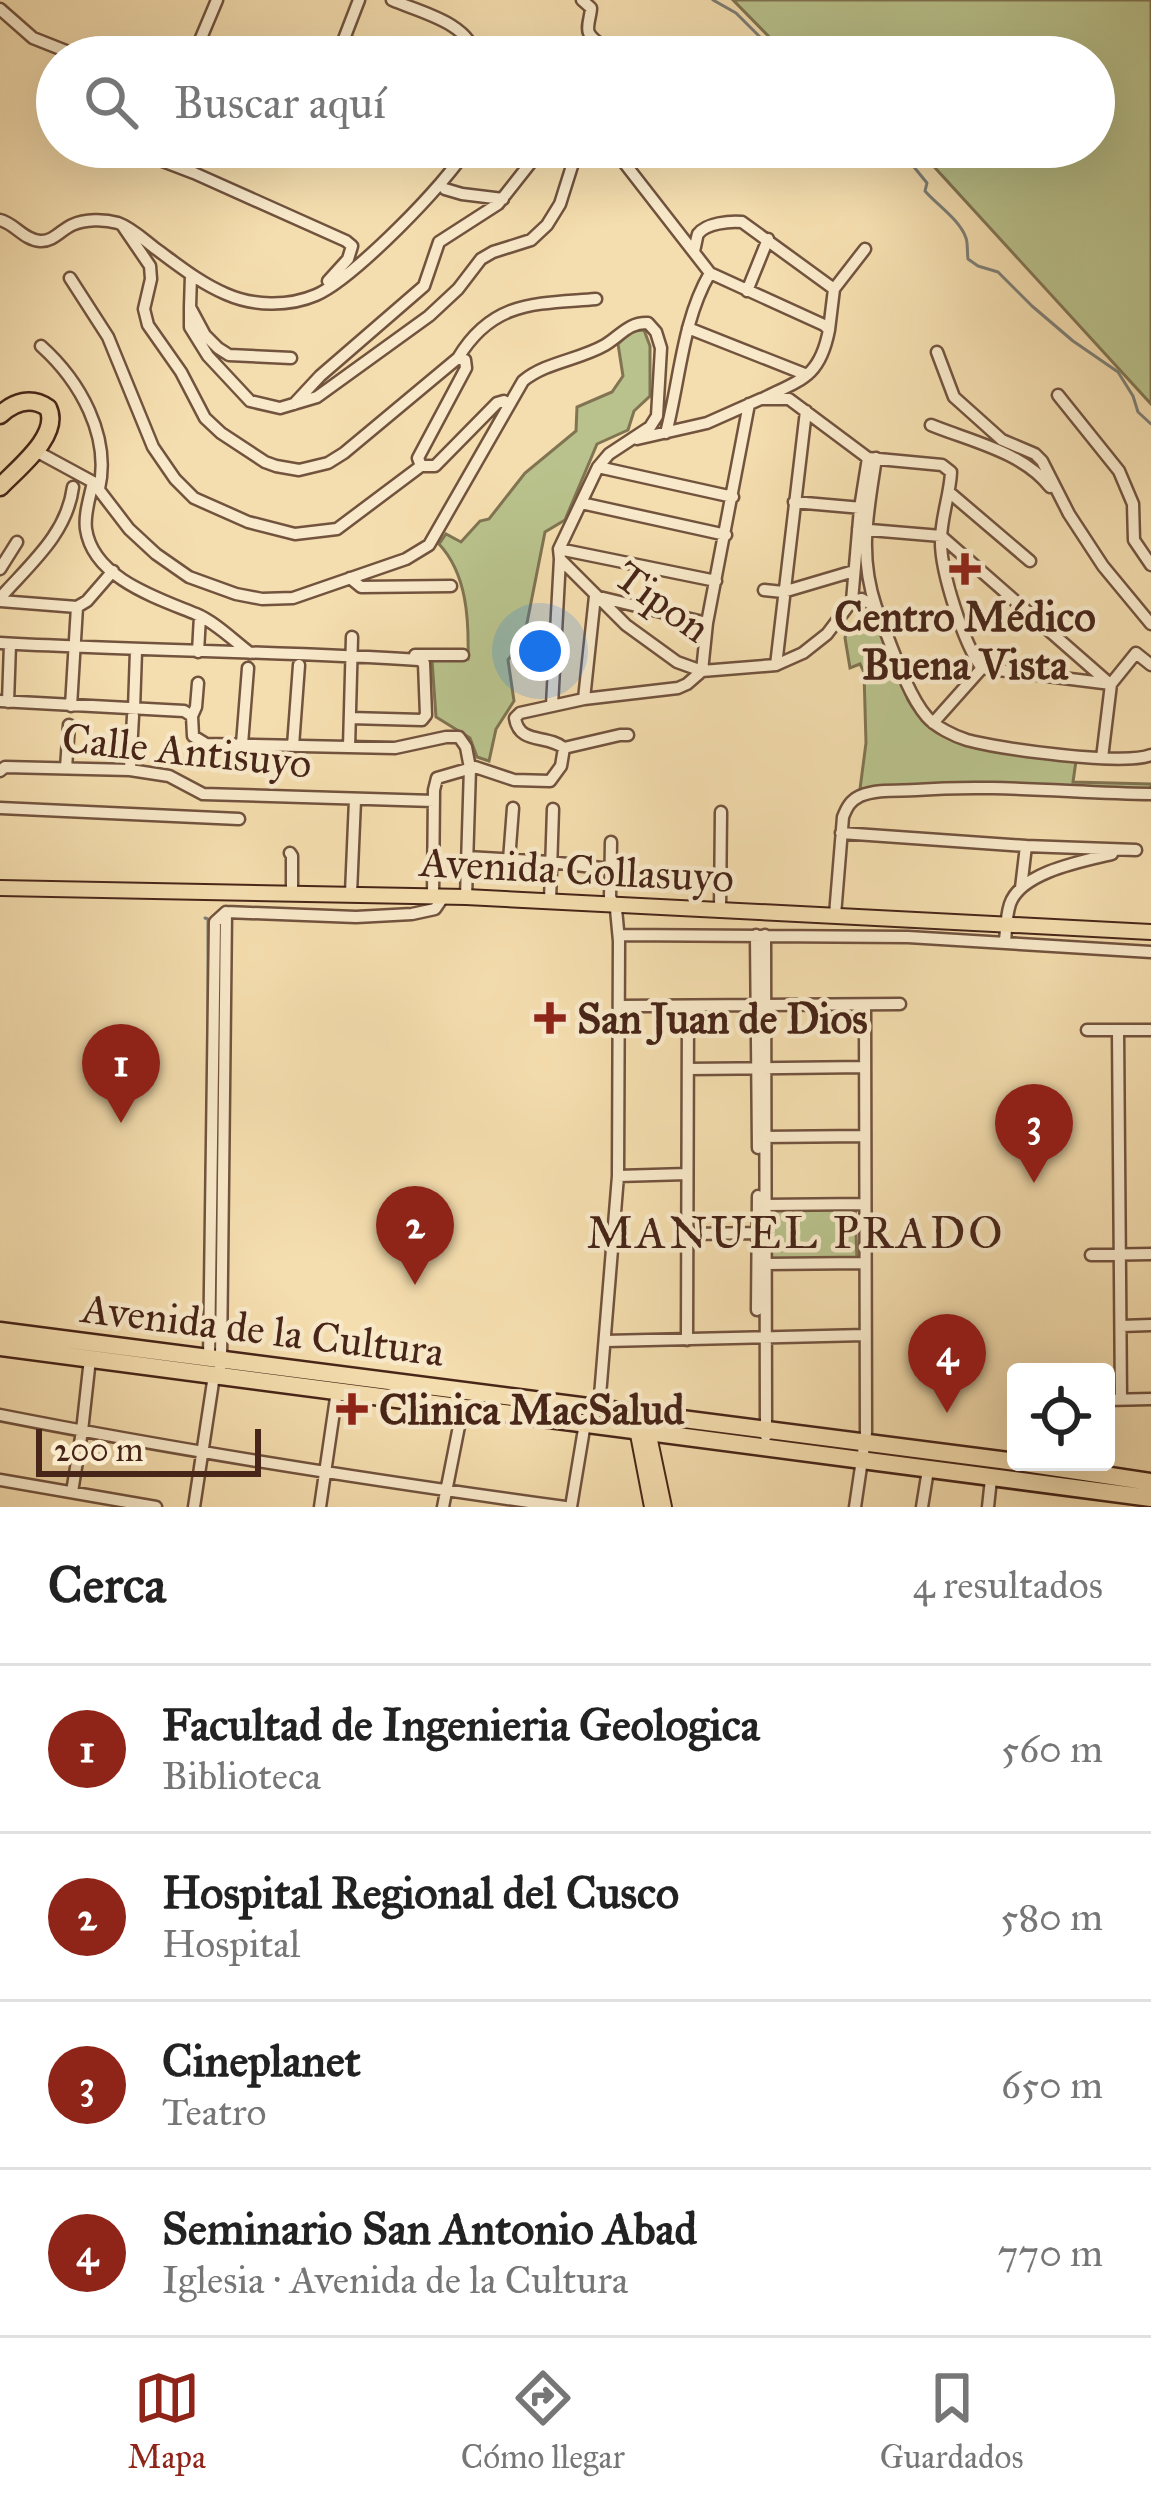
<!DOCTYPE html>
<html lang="es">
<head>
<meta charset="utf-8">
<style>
	body { margin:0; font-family:"IM FELL Great Primer",serif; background:#f2f2f2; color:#222 }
	.controls { position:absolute; right:36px; bottom:36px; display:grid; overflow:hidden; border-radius:12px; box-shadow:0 12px 48px #0002 }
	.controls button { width:108px; height:108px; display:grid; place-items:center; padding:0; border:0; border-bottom:3px solid #e0e0e0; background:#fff; color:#222; font:60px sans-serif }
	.scale { position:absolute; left:36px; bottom:30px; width:225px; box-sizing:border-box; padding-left:12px; border:6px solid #472518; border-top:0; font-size:33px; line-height:42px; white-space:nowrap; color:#472518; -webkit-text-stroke:9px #f8e9ca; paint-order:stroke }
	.you { position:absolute; left:540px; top:651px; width:42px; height:42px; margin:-30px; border:9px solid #fff; border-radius:50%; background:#1a73e8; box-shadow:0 0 0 18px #1a73e833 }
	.badge { display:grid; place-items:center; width:78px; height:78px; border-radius:50%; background:#8f2418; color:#fff; font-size:39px; font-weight:700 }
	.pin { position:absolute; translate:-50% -99px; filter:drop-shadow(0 3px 6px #0008) }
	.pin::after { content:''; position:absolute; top:63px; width:42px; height:36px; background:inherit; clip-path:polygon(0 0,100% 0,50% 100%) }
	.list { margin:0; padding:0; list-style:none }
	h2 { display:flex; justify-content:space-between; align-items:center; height:156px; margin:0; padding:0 48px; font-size:51px }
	h2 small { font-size:39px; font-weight:400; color:#767676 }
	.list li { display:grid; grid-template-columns:78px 1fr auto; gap:36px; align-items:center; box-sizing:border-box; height:168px; padding:0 48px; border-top:3px solid #e0e0e0 }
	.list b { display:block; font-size:45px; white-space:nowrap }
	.list p { margin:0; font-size:39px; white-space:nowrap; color:#767676 }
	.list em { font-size:39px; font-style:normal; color:#767676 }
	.icon { flex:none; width:66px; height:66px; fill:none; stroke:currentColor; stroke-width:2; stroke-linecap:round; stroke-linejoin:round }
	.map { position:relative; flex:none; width:1151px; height:1507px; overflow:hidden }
	.search { position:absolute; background:#fff; box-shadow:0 12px 48px #0002; left:36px; right:36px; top:36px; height:132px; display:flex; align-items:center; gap:30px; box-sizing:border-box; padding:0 42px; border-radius:66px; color:#767676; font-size:45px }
	.sheet { height:828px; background:#fff }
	nav { display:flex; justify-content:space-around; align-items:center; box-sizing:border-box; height:168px; border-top:3px solid #e0e0e0; background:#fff; font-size:33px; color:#767676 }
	nav a { display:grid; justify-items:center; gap:6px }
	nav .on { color:#8f2418 }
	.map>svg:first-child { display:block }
</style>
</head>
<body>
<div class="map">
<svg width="1151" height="1507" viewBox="0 0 1151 1507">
	<rect width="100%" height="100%" fill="#f4ddae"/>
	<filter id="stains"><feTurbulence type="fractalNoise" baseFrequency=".00167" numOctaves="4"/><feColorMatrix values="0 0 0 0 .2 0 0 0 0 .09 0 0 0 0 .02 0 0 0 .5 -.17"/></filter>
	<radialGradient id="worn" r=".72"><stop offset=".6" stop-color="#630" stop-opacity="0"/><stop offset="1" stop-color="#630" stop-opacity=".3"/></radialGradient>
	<!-- green -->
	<path fill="#b9c28c" stroke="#807452" stroke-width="3" d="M733,0H1151V404L916,147H1094V57H789Z
		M644,330L650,346V396L634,411L628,430L597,444L565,520L545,532L524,638L508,660L514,701L496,729L489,761L477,757L470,738L436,717L432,660L468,659C469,619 467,574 439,544L446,534L461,542L480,521L489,519L525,473L576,431L577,407L612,392L623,376L618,344L632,331Z
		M875,614L908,700C942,761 1019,746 1076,761L1073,782L1151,784V789L964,783L860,789L866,743L864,672L860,664L850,668L845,638L847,629L861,627Z
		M855,1206L857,1260H768L767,1207Z"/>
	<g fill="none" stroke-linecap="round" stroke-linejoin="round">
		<!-- stream -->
		<path stroke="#7c7e76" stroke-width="3" d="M713,0L736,13L780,57
			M904,147L905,156L927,183L925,191C937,205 960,220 966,238C968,244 967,252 968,259L978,266L998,272L1032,306L1073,341L1118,372L1133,396L1138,412L1151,424
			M205,918L208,919V1065
			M206,1191V1164"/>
		<!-- minor casing -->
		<g stroke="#72533e" stroke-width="15">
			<path id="minor" d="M392,0C419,12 471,23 475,57
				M582,0L591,8C591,15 586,27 589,33C594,43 608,46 614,57
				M0,9L33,38L81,57
				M193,57L217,0
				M337,57L359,0
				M495,57L498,45
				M126,147L194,173L346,241L352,246L348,259L328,281
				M612,147L710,273C682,321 680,380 666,433
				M445,189L462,194L503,199
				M0,220C14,223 24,240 40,241C53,242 61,230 72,225C85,219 104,219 118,223C132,228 144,240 156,249C178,265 200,283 226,294C253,306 288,307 316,295C353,279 448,182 468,147
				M122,225L150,266L151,279L144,309L148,325L181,372L205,418L221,433L265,462L276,466L299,470L328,463L344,453L458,358L465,360L466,368L418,458L421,466H435L497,403L504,401L508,404
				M694,251C695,248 697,236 698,234C706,223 730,221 742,222L834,289
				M710,273L824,325L829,330C820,376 803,379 764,398
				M191,275L190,307L205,335L218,348L229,355L291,358
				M70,278L108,337L153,447L175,479L194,498L248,522L295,534L337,529L421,466
				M747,291L768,239
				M190,307V327L208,356L250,401L280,408L317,397L429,316L458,289L481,259L493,252L531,240L547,225L560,204L578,147
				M688,328L807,375
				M829,330L834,289L865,249
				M41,346C80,381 111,436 99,489
				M937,352L954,397L1002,440L1035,454L1042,461L1069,514L1103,566L1151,624
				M458,358C493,300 536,304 596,299
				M1058,395L1119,471L1133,504L1134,540L1151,565
				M294,404L320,376L424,286L439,242L498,204L543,147
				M931,425C970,441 1023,452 1050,487
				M637,439L707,423L761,399H789L868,458
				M34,450L93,482L129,529L156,554L189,577L236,594L262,599L293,598L406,559L429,545L523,381C546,362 579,360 605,345C620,336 629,322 648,323L656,332L661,348L657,416L650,427L609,454L598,467L559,549L560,559L626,625L677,662L702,671L776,665L803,653L827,634L852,601
				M868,458L942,465L951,472C950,495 941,517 941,540C940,570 964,645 982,668L1111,684
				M876,458C868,512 858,554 876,607
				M598,467L733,497
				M93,482C90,497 84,514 86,529C93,578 157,598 196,614C215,622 233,640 250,653
				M949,492L1030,561
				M794,502L862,508
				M581,503L726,535
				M858,529L941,536L1110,684
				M559,549L716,581
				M0,569L17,542
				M350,578L361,587L451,586
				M764,590L783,592L854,571
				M0,598C30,564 67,534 73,487
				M0,601L77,607
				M852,601L862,599L876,607C889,638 906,693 927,717C936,727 954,736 967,740C1000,749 1123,766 1151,755
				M852,601L860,508L868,458
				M0,643C140,651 280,651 419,660L424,663L426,715L422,720L350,718
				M198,652L200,616
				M415,655H463
				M776,665L806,411
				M584,699L595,596L707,623
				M0,701L184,711L192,716L193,736L206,744L395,748L446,737H459L466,747L470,768L466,897
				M8,702L10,644
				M552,705L560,559
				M71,706L77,607L87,601L113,571
				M134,709L136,651
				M192,716L196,707L198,683
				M933,723L982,668
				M242,744L248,668
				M293,746L299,665
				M349,747L352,637
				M564,748L620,735H628
				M1102,758L1111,684L1136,653L1151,665
				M66,768L69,725
				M130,770L133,716
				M0,771L5,767L130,770L169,776L203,794L434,801
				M0,808L239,819
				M841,833L1026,846L1136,850
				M290,853L292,856V893
				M467,857L550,862L610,869
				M509,860L513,808
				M1021,888L1026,846
				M351,893L355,800
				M433,896L434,790L437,778L475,767L514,780L550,781L561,766L564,748C547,734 519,745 515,718L520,713L584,699L678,688L687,684L702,671L707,623L749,404
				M550,901L553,809
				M720,909L721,812
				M226,912L356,917L412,914L435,909L444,896
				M835,915L843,817C847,807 850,801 860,796C877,789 898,791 916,790C995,784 1072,793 1151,794
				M619,935L908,937L1151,952
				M756,935L758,1148
				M765,935L766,1436
				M1005,943C1006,930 1006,916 1010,904C1021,872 1083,861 1112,854
				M620,1006L900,1004
				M1087,1030H1151
				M1118,1031L1121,1400
				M688,1069L865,1067
				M761,1137L864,1136
				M618,1176L687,1174
				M765,1205L864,1204
				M688,1234L763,1233
				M1091,1255L1151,1254
				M765,1264L864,1263
				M757,1310L758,1196
				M1121,1326L1151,1325
				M687,1340L688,1007
				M606,1341L865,1335
				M209,1359L215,922L226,912
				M1106,1400L1151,1399
				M599,1408L618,1176L619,941L616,909L610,897L611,842
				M0,1415C187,1452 376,1481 565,1507
				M0,1480L156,1507
				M72,1492L82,1431L90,1359
				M194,1507L213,1382L219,1376L221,1360L226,912
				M320,1507L337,1391
				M443,1507L463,1406
				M571,1507L585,1423
				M855,1507L866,1433L865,1005
				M922,1507L928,1470
				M988,1507L991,1479"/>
		</g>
		<!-- major casing -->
		<g stroke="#472518" stroke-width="18">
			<path id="major" d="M0,888L466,897L1151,932
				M636,1424L652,1507
				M649,1424L648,1431L664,1507"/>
		</g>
		<!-- highway casing -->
		<g stroke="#472518" stroke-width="21">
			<path id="highway" d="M0,415C14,402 31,396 48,408C61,435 18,468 0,487
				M0,1331L1016,1462
				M0,1347L1151,1498
				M1018,1462L1151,1482"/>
		</g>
		<!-- minor -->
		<use href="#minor" stroke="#f8e9ca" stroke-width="10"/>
		<!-- major -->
		<use href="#major" stroke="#f4ddae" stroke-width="14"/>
		<!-- highway -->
		<use href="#highway" stroke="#f4ddae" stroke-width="16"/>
	</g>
	<!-- markers -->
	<g fill="#8f2418" stroke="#f8e9ca" stroke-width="4.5">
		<path d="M959 551h12v12h12v12h-12v12h-12v-12h-12v-12h12z"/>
		<path d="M544 1000h12v12h12v12h-12v12h-12v-12h-12v-12h12z"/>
		<path d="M346 1391h12v12h12v12h-12v12h-12v-12h-12v-12h12z"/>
	</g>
	<g text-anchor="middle" stroke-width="9" stroke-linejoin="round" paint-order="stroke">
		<!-- street labels -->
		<g font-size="42" fill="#472518" stroke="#f8e9ca">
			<text transform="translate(663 601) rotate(36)" y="15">Tipon</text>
			<text transform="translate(187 750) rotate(6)" y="15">Calle Antisuyo</text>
			<text transform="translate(577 869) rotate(3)" y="15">Avenida Collasuyo</text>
			<text transform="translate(263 1329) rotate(7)" y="15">Avenida de la Cultura</text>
		</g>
		<!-- poi labels -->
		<g font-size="42" font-weight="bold" fill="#472518" stroke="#f8e9ca" text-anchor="start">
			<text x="965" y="631" text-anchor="middle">Centro Médico<tspan x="965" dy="48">Buena Vista</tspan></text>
			<text x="577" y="1033">San Juan de Dios</text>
			<text x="379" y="1424">Clinica MacSalud</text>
		</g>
		<!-- neighbourhood labels -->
		<g font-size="45" letter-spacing="3" fill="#472518" stroke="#f8e9ca">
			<text x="796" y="1248">MANUEL PRADO</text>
		</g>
	</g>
	<rect width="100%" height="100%" filter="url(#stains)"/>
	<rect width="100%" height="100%" fill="url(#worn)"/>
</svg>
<div class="controls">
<button><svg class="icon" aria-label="locate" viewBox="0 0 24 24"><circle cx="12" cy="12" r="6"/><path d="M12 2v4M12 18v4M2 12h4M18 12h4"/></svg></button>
</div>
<div class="scale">200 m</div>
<div class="you"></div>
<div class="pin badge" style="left:121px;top:1123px">1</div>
<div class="pin badge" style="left:415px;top:1285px">2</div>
<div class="pin badge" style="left:1034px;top:1183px">3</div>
<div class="pin badge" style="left:947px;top:1413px">4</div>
<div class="search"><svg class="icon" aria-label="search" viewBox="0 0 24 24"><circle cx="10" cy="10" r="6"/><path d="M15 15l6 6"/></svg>Buscar aquí</div>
</div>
<section class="sheet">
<h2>Cerca<small>4 resultados</small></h2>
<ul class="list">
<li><span class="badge">1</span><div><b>Facultad de Ingenieria Geologica</b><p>Biblioteca</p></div><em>560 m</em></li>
<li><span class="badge">2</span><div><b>Hospital Regional del Cusco</b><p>Hospital</p></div><em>580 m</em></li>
<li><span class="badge">3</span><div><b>Cineplanet</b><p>Teatro</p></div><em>650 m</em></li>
<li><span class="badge">4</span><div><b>Seminario San Antonio Abad</b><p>Iglesia · Avenida de la Cultura</p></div><em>770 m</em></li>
</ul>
</section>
<nav>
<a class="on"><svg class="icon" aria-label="map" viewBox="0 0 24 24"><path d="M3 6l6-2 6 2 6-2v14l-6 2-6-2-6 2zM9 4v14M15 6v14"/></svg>Mapa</a>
<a><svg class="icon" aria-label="directions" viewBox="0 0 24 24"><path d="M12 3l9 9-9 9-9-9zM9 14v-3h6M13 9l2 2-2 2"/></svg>Cómo llegar</a>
<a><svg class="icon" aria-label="saved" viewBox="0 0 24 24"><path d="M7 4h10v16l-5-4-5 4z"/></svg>Guardados</a>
</nav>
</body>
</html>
